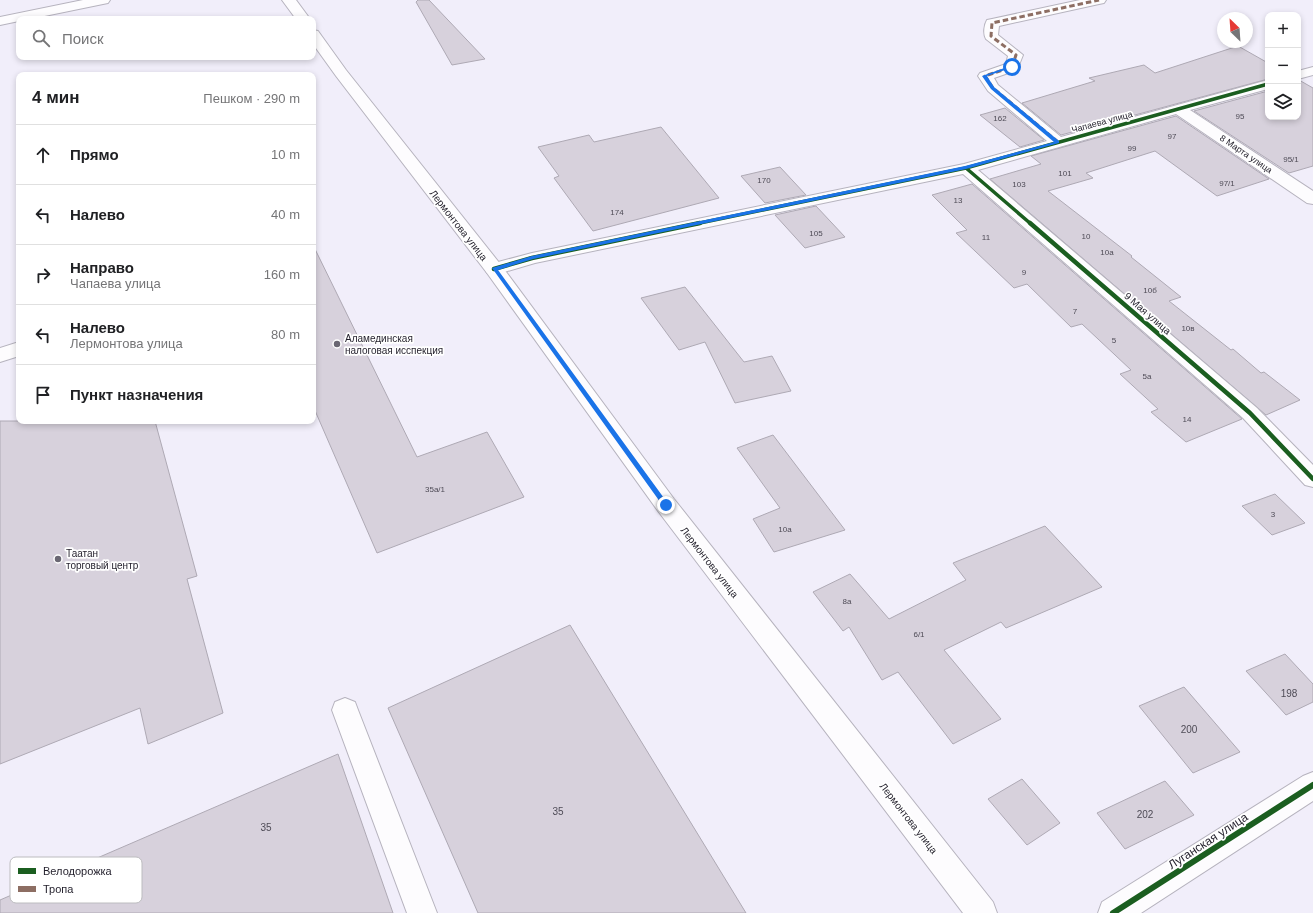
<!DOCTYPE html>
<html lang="ru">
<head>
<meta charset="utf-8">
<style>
	body { margin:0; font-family:Arial,sans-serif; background:#f2f2f2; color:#202124 }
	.controls { position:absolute; right:12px; top:12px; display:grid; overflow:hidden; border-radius:8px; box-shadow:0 2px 6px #0003 }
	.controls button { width:36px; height:36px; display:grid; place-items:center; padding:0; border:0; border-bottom:1px solid #e0e0e0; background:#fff; color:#202124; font:20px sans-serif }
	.compass { position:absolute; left:1217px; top:12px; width:36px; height:36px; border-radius:50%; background:#fff; box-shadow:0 2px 6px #0003; rotate:335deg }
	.stop { position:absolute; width:12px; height:12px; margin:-9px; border:3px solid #1a73e8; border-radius:50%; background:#fff }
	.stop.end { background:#1a73e8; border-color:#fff; box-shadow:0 1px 4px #0008 }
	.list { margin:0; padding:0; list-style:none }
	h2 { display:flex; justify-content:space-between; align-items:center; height:52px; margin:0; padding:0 16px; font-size:17px }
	h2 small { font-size:13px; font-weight:400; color:#757577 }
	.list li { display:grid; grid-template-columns:26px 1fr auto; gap:12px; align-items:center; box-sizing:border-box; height:60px; padding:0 16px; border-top:1px solid #e0e0e0 }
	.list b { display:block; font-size:15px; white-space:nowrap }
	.list p { margin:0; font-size:13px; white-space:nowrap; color:#757577 }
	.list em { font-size:13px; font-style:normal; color:#757577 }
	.icon { flex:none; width:22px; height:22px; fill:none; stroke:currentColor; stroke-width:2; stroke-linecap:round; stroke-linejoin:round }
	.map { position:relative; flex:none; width:1313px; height:913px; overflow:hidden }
	.search { position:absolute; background:#fff; box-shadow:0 2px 6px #0003; left:16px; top:16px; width:300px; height:44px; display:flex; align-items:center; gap:10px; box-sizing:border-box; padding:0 14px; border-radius:8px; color:#757577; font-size:15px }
	.panel { position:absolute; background:#fff; box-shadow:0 2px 6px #0003; left:16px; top:72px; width:300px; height:352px; border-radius:8px }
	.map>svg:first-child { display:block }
</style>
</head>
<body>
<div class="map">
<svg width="1313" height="913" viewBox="0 0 1313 913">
	<rect width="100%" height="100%" fill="#f1eefa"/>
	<!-- building -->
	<path fill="#d7d1dc" stroke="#aea9b4" d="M418,0H429L485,59L452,65L416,2Z
		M1238,46L1268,63V79L1061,135L1022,103L1095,81L1089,78L1144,65L1155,73Z
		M1299,80L1313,88V166L1289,173L1194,111L1268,91V117H1298Z
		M1005,108L1044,140L1020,147L980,115Z
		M1176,116L1269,179L1217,196L1155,151L1086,173L1093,178L1048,191L1132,256L1131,257L1181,297L1169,301L1231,350L1233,349L1261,373L1264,372L1300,400L1266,415L990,179L1041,164L1031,156Z
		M661,127L719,198L593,231L554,178L559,176L538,147L589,135L594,142Z
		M780,167L806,195L765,203L741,176Z
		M972,184L1242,419L1186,442L1151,412L1158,409L1120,374L1131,370L1082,324L1071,327L1027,284L1014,288L956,233L967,230L932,195Z
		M816,206L845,237L805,248L775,215Z
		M313,245L417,457L487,432L524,497L377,553L313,406Z
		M685,287L744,362L772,356L791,391L735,403L705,342L679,350L641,298Z
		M0,421H155L197,576L187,579L223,713L148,744L140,708L0,764Z
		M773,435L845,530L774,552L753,519L780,508L737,448Z
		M1275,494L1305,523L1272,535L1242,506Z
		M1045,526L1102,587L1006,628L1001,622L944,650L1001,719L953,744L898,672L882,680L849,627L843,631L813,592L850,574L889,619L966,580L953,563Z
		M570,625L746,913H478L388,708Z
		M1285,654L1313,684V702L1286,715L1246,671Z
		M1184,687L1240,752L1193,773L1139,706Z
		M338,754L393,913H0V900Z
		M1022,779L1060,823L1027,845L988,799Z
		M1165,781L1194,815L1125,849L1097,813Z"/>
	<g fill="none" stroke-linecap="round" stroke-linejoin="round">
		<!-- minor casing -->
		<g stroke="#b6b3be" stroke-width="2">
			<path id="minor" d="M1080,0H1106L1104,3L1099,4L999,26L998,35L1023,55L1017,70L994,78L998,85L1061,137L1268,80V89L1190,110L1313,191V204L1307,203L1176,114L978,170L1257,408L1313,465V487L1305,485L1243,418L963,174L535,263L494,275L487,273L485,269L487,265L532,253L964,164L1047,141L988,91L978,76L980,73L1006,64L1008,56L986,39C983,34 984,25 987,20L992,19Z
				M1313,67V75L1298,79V71Z
				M19,342V356L0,362V348Z
				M345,698L355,702L358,710L437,913H407L332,710L335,702Z
				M1313,772V801L1141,913H1098L1102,902L1303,776Z"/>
		</g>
		<!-- major casing -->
		<g stroke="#b6b3be" stroke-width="2">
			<path id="major" d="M83,0H110L108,3L103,4L30,19H19V21L0,25V17Z
				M282,0H296L310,19H296Z
				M313,30L318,31L346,70L501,265L674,499L993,902L997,913H963L658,511L487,273L336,76L313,44Z"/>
		</g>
		<!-- minor -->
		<use href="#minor" fill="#fdfcfe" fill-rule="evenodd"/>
		<!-- major -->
		<use href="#major" fill="#fdfcfe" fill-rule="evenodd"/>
		<!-- quiet -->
		<path stroke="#8d6e63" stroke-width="3" stroke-dasharray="5.5 3" stroke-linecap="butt" d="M1058,142L993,88L985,76L1012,67L1016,55L991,36L992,23L1099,0"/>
		<!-- cycleway-far2 casing -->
		<g stroke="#fff" stroke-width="5">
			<path id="cycleway-far2" d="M966,168L1031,224
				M695,224L966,168L1268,84"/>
		</g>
		<!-- cycleway-far1 casing -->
		<g stroke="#fff" stroke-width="7">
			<path id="cycleway-far1" d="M1030,223L1250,413L1313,479
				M494,269L532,258L700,223"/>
		</g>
		<!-- cycleway casing -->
		<g stroke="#fff" stroke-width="8">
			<path id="cycleway" d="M1113,913L1313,785"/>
		</g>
		<!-- cycleway-far2 -->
		<use href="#cycleway-far2" stroke="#1b5e20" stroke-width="3.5"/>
		<!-- cycleway-far1 -->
		<use href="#cycleway-far1" stroke="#1b5e20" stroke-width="4.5"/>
		<!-- cycleway -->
		<use href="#cycleway" stroke="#1b5e20" stroke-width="6"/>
	</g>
	<!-- route -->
	<path fill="#1a73e8" d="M1010,66L1014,67L987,76L994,87L1059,141V143L966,169L533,259L498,270L669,505L668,506H663L492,268L532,256L965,166L1054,142L991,89L982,76Z"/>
	<!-- markers -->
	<g fill="#6a6773" stroke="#fff" stroke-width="1.5">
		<circle cx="337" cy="344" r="4"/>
		<circle cx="58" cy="559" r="4"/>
	</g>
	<g text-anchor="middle" stroke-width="3.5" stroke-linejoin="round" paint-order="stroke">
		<!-- number labels -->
		<g font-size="8" fill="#4e4b56">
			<text x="1240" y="119">95</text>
			<text x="1000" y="121">162</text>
			<text x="1172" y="139">97</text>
			<text x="1132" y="151">99</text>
			<text x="1291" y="162">95/1</text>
			<text x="1065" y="176">101</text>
			<text x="764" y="183">170</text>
			<text x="1227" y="186">97/1</text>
			<text x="1019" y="187">103</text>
			<text x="958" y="203">13</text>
			<text x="617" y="215">174</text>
			<text x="816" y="236">105</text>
			<text x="1086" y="239">10</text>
			<text x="986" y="240">11</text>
			<text x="1107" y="255">10а</text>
			<text x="1024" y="275">9</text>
			<text x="1150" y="293">10б</text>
			<text x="1075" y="314">7</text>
			<text x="1188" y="331">10в</text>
			<text x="1114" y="343">5</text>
			<text x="1147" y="379">5а</text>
			<text x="1187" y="422">14</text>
			<text x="435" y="492">35а/1</text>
			<text x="1273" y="517">3</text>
			<text x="785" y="532">10а</text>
			<text x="847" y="604">8а</text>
			<text x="919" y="637">6/1</text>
		</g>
		<!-- far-street labels -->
		<g font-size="9" fill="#211e2a" stroke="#fff">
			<text transform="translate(1102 122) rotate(-15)" y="3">Чапаева улица</text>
			<text transform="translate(1246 154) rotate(34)" y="3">8 Марта улица</text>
		</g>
		<!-- street labels -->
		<g font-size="10" fill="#211e2a" stroke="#fff">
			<text transform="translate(459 225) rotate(52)" y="4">Лермонтова улица</text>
			<text transform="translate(1148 313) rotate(41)" y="4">9 Мая улица</text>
			<text transform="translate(710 562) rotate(52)" y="4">Лермонтова улица</text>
			<text transform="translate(909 818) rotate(52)" y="4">Лермонтова улица</text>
		</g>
		<!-- poi labels -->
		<g font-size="10" fill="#211e2a" stroke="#fff" text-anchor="start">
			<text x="345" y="342">Аламединская<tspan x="345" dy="12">налоговая исспекция</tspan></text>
			<text x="66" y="557">Таатан<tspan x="66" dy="12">торговый центр</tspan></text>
		</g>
		<!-- near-number labels -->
		<g font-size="10" fill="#4e4b56">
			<text x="1289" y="697">198</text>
			<text x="1189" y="733">200</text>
			<text x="558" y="815">35</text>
			<text x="1145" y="818">202</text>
			<text x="266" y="831">35</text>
		</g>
		<!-- near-street labels -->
		<g font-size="12" fill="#211e2a" stroke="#fff">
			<text transform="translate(1208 841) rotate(-33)" y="4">Луганская улица</text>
		</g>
	</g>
	<!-- legend -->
	<rect x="10" y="857" width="132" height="46" rx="6" fill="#fff" stroke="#bcbcbf" stroke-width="1"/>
	<rect x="18" y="868" width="18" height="6" fill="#1b5e20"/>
	<rect x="18" y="886" width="18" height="6" fill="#8d6e63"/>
	<g font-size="11" fill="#211e2a">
		<text x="43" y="875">Велодорожка</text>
		<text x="43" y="893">Тропа</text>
	</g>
</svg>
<div class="controls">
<button>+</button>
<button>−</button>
<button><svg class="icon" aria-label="layers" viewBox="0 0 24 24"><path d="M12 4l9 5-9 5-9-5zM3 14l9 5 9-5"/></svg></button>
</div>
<svg class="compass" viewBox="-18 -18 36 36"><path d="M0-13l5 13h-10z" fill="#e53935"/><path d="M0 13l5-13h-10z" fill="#757577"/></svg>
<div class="stop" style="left:1012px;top:67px"></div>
<div class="stop end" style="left:666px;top:505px"></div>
<div class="search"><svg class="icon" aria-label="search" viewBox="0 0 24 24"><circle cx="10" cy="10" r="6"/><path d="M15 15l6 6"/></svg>Поиск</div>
<section class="panel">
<h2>4 мин<small>Пешком · 290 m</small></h2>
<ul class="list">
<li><svg class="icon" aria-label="ahead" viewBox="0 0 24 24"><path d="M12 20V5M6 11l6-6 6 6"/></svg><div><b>Прямо</b></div><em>10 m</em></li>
<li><svg class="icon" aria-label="left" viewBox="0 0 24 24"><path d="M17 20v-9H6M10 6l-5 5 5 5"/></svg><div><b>Налево</b></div><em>40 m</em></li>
<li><svg class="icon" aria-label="right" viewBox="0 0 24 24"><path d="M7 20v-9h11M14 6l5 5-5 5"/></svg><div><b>Направо</b><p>Чапаева улица</p></div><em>160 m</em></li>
<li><svg class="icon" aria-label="left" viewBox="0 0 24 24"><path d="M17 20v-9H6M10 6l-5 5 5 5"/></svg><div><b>Налево</b><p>Лермонтова улица</p></div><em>80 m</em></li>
<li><svg class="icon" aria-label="arrive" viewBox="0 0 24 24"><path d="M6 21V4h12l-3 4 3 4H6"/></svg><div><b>Пункт назначения</b></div></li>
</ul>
</section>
</div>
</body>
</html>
